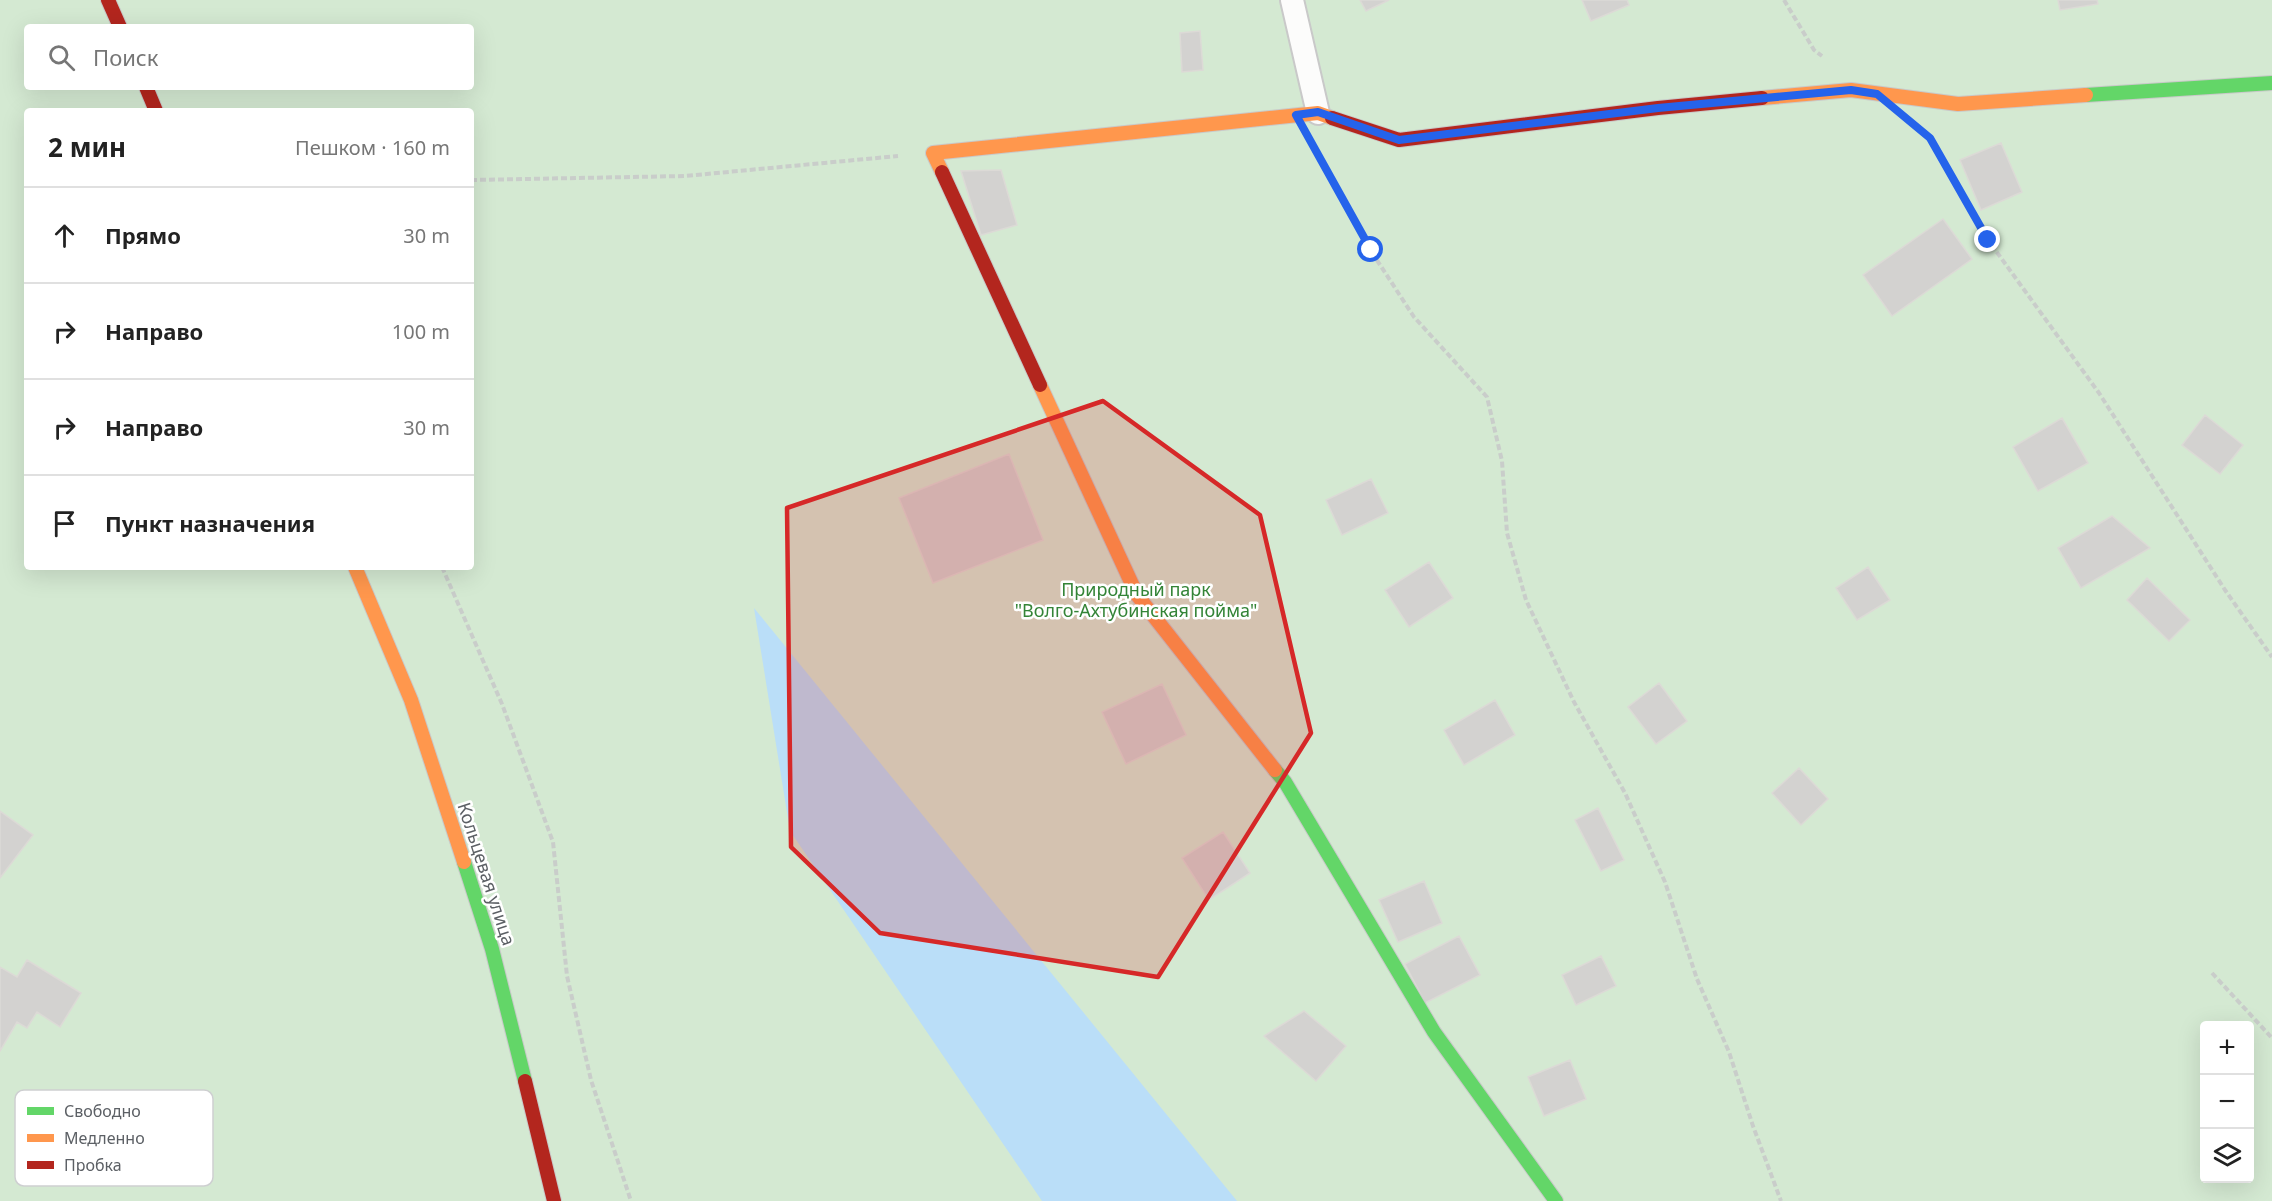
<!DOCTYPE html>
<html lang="ru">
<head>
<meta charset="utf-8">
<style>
	body { margin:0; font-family:"Noto Sans",sans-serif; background:#f2f2f2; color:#222 }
	.controls { position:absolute; right:18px; bottom:18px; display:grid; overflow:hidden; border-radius:6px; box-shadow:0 6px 24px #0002 }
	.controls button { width:54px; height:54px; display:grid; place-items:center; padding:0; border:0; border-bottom:2px solid #e0e0e0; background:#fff; color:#222; font:30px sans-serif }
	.stop { position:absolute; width:18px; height:18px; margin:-14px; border:4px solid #2563eb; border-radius:50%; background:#fff }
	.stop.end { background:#2563eb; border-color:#fff; box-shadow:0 2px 6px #0008 }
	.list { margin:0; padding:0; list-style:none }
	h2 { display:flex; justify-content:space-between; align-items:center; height:78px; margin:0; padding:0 24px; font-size:26px }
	h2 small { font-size:20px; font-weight:400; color:#767676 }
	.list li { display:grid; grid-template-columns:39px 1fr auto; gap:18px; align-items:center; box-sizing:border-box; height:96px; padding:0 24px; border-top:2px solid #e0e0e0 }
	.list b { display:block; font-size:22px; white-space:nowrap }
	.list em { font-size:20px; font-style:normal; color:#767676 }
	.icon { flex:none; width:33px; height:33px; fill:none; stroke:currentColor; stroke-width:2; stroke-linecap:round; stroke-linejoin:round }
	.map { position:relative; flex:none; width:2272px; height:1201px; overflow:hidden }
	.search { position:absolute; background:#fff; box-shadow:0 6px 24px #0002; left:24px; top:24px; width:450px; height:66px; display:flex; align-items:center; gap:15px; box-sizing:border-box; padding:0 21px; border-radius:6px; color:#767676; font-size:22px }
	.panel { position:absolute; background:#fff; box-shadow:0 6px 24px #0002; left:24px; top:108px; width:450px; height:462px; border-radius:6px }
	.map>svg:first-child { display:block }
</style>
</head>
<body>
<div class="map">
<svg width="2272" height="1201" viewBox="0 0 2272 1201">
	<rect width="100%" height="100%" fill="#ecebe7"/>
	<!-- green -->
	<path fill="#d4e9d2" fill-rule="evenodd" d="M0,0H2272V1201H0ZM27,27H471V87H27ZM27,111H471V567H27ZM2204,1026H2250V1178H2204Z"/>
	<!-- water -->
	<path fill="#badef8" d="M754,608L1237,1201H1042L790,831Z"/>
	<!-- building -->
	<path fill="#d3d2d0" stroke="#dcdad6" stroke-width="1.5" d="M1360,0H1389L1366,11Z
		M1582,0H1627L1629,5L1591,21Z
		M2058,0H2097L2098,4L2060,10Z
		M1200,31L1203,70L1182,72L1180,33Z
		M2001,143L2022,192L1981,210L1960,160Z
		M1001,170L1017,225L981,235L961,171Z
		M1943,219L1972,259L1892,316L1863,275Z
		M2205,415L2243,445L2220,474L2182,445Z
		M2062,418L2088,463L2038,491L2013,447Z
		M1009,454L1043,540L933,583L899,498Z
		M1371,479L1388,513L1342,535L1326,500Z
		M2112,516L2150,548L2081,588L2058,548Z
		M1429,562L1453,598L1409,627L1385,590Z
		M1868,567L1890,600L1857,620L1836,588Z
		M2147,578L2190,620L2169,641L2127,600Z
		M1659,683L1687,721L1656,744L1628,707Z
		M1162,684L1186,735L1126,764L1102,712Z
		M1495,700L1515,735L1464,765L1444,730Z
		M1799,768L1828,799L1801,825L1772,793Z
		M1598,808L1624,860L1601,871L1575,820Z
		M0,811L33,835L0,878Z
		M1223,832L1250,873L1209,900L1182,858Z
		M1424,881L1442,923L1398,942L1379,900Z
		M1459,936L1480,975L1425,1003L1405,964Z
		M1601,956L1616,986L1576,1005L1562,975Z
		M27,960L81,993L60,1027L37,1012L27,1028L17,1022L0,1051V967L17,977Z
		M1304,1011L1346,1046L1316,1081L1264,1036Z
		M1570,1060L1586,1099L1544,1116L1528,1077Z"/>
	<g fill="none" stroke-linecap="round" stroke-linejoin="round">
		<!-- lane casing -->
		<g stroke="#c9c9c9" stroke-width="26">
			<path id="lane" d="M1292,0L1318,113"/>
		</g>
		<!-- fast casing -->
		<g stroke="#c9c9c9" stroke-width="16">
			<path id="fast" d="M2086,95L2272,83
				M1275,770L1285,782L1434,1032L1556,1201
				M464,862L492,949L525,1081"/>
		</g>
		<!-- slow casing -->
		<g stroke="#c9c9c9" stroke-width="16">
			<path id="slow" d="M1762,98L1851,90L1958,104L2086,95
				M942,172L933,153L1318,113L1332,118
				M1040,385L1137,595L1275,770
				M355,567L411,700L464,862"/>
		</g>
		<!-- jam casing -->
		<g stroke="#c9c9c9" stroke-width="16">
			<path id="jam" d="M108,0L120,27
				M146,87L156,111
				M1332,118L1399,140L1658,108L1762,98
				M942,172L1040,385
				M525,1081L554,1201"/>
		</g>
		<!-- path -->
		<path stroke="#c9cdca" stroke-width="4" stroke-dasharray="6 3" stroke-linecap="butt" d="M1784,0L1814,50L1822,56
			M1928,136L1988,240L2099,393L2225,590L2272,657
			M1315,150L1371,251L1414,317L1487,397L1502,461L1507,533L1526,600L1574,702L1625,793L1665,882L1697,979L1729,1052L1753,1126L1781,1201
			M471,180L685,176L898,156
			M442,567L502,704L553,842L567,976L591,1080L631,1201
			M2212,973L2272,1038"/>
		<!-- lane -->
		<use href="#lane" stroke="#fcfcfb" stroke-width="22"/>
		<!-- fast -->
		<use href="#fast" stroke="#63d668" stroke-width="14"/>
		<!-- slow -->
		<use href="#slow" stroke="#ff974d" stroke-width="14"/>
		<!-- jam -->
		<use href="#jam" stroke="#b3261e" stroke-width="14"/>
	</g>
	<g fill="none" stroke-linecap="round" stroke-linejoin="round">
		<!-- route -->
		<path stroke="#2563eb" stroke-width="8" d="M1371,250L1296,115L1318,112L1399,140L1658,108L1851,90L1877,94L1930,138L1988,240"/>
	</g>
	<!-- marked area -->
	<path fill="#d62828" fill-opacity="0.2" stroke="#d62828" stroke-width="4.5" stroke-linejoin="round" d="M1103,401L1260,515L1311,733L1158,977L880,933L791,847L787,508Z"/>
	<g text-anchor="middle" stroke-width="5" stroke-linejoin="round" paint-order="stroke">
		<!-- park labels -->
		<g font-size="18" fill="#348437" stroke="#fff">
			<text x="1136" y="596">Природный парк<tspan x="1136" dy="21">"Волго-Ахтубинская пойма"</tspan></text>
		</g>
		<!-- street labels -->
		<g font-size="18" fill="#5c6065" stroke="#fff">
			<text transform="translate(486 874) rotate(72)" y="6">Кольцевая улица</text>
		</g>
	</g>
	<!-- legend -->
	<rect x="15" y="1090" width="198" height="96" rx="9" fill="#fff" stroke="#cecfd1" stroke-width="1.5"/>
	<rect x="27" y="1107" width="27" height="8" fill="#63d668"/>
	<rect x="27" y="1134" width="27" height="8" fill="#ff974d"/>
	<rect x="27" y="1161" width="27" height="8" fill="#b3261e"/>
	<g font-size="16" fill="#5c6065">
		<text x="64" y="1117">Свободно</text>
		<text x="64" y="1144">Медленно</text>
		<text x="64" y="1171">Пробка</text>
	</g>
</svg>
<div class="controls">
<button>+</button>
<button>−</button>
<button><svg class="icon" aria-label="layers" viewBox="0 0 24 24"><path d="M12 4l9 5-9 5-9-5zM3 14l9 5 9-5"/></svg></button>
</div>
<div class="stop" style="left:1371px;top:250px"></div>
<div class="stop end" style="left:1988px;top:240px"></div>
<div class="search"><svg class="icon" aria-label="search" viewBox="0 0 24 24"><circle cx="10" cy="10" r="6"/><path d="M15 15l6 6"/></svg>Поиск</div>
<section class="panel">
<h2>2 мин<small>Пешком · 160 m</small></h2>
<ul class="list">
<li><svg class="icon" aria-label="ahead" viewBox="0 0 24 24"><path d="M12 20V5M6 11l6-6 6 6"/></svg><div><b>Прямо</b></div><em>30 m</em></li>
<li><svg class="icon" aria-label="right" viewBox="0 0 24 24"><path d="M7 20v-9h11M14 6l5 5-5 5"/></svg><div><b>Направо</b></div><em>100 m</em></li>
<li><svg class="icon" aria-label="right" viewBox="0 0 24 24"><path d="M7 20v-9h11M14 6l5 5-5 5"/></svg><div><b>Направо</b></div><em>30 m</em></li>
<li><svg class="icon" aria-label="arrive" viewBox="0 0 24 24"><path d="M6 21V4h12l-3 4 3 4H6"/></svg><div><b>Пункт назначения</b></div></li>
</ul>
</section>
</div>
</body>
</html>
